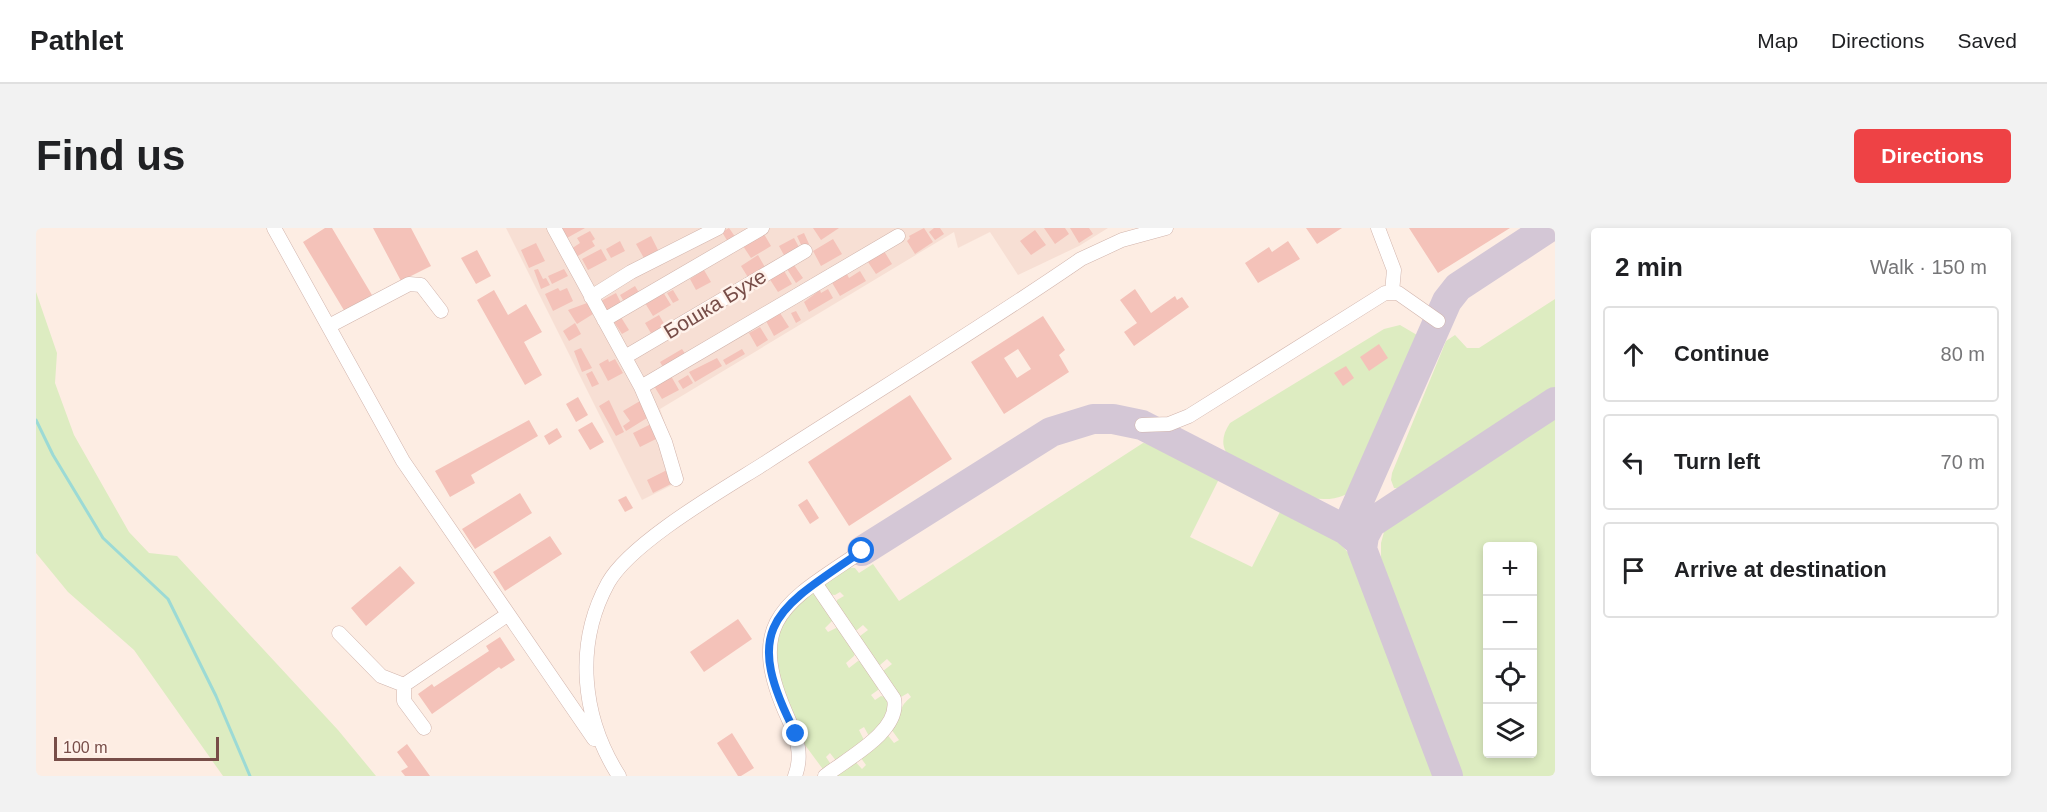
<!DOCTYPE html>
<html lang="en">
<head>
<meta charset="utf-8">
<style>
	body { margin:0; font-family:Helvetica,sans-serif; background:#f2f2f2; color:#202124 }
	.controls { position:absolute; right:18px; bottom:18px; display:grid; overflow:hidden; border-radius:6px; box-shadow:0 3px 9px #0003 }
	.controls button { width:54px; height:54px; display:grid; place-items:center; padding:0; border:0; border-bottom:2px solid #e0e0e0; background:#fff; color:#202124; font:30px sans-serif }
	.scale { position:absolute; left:18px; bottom:15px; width:165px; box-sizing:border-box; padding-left:6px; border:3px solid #774d48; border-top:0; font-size:16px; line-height:21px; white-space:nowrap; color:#774d48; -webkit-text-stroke:4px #fff2eb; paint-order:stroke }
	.stop { position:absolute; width:18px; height:18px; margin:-14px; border:4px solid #1a73e8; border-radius:50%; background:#fff }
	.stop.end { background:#1a73e8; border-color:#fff; box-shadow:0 2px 6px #0008 }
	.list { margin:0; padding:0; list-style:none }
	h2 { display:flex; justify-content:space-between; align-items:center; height:78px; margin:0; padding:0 24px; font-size:26px }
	h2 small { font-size:20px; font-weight:400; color:#757577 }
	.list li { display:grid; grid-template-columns:39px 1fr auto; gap:18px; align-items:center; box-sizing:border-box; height:96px; margin:0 12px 12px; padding:0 12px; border:2px solid #e0e0e0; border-radius:6px }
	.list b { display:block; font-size:22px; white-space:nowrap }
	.list em { font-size:20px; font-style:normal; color:#757577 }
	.icon { flex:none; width:33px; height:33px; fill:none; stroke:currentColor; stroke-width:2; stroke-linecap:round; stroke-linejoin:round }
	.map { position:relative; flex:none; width:1519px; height:548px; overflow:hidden; border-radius:6px }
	header { display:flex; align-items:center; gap:36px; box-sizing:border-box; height:84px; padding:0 30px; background:#fff; border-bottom:2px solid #e0e0e0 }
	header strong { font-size:28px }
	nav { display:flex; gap:33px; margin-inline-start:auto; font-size:21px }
	.intro { display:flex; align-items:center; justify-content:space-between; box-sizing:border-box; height:144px; padding:0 36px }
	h1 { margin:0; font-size:42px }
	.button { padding:15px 27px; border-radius:6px; background:#ee4245; color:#fff; font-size:21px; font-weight:700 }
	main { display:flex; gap:36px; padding:0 36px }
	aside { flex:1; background:#fff; border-radius:6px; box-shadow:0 3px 9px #0003 }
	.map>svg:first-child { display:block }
</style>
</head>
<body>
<header>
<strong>Pathlet</strong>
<nav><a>Map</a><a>Directions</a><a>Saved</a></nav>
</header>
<div class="intro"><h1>Find us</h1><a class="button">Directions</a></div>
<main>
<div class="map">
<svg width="1519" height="548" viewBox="0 0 1519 548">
	<rect width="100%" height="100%" fill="#fdede3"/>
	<!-- residential -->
	<path fill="#f7dfd4" d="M470,0H1072L1043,18L982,47L954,4L922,20L918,4L624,181L648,251L606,272Z"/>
	<!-- green -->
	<path fill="#ddecc1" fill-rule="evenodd" d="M0,64L21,125L19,155L38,207L93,304L113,325L141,328L302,502L340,548H187L98,422L32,364L0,325Z
		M1519,71V164L1377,256L1368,260H1358L1355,252L1356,245L1410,113L1419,107L1431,120H1443Z
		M1364,97L1381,107L1384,122L1327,254C1288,294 1239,254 1198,234C1185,222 1184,210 1194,195L1348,101Z
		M1519,187V548H1422L1345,339V315L1348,304L1363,288ZM1452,319H1496V526H1452Z
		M1107,215L1117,216L1184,249L1154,309L1216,339L1246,280C1279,296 1307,308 1323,343L1400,548H793L816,530L826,541L830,537L822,526L850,505L858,515L863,512L855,501C863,489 863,478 875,469L872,465L865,469L859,468L846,449L847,443L856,436L851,431L844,437L837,434L823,414L824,408L832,402L827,397L821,402L814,401L800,380L801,372L808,368L804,364L799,367L790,366L787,360C791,349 807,338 819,340L823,345L837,336L863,373Z
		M779,363L797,386L796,393L789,400L792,404L800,400L806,401L820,421L818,428L810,435L813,440L822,433L829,435L843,457L842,462L835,467L839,472L845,468L853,470L857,482L834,510L828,499L823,502L829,514L801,534L794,525L790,529L796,538L789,544L769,517L747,471L736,424L746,390Z"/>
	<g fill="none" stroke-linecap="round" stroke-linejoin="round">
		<!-- stream -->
		<path stroke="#9cdad5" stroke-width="3" d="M0,192L17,227L67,310L132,371L180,468L214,548"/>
		<!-- taxiway -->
		<path stroke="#d4c7d6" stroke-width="30" d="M1323,313L1310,302L1411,73L1422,59L1512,0
			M826,323L1015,204L1057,191H1077L1106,197L1310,302L1335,295
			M1412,548L1326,321L1328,308L1335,295L1519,174"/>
	</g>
	<!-- building -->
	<path fill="#f4c2b9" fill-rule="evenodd" d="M289,0H296L336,67L309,84L267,14Z
		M337,0H375L395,38L365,53Z
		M525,0H549L531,10Z
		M693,0L700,10L692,14L686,4Z
		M777,0H803L785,12Z
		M888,0L897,14L879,26L871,13L874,10L873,8Z
		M898,0H904L908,6L899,12L893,4Z
		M1008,0H1029L1033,6L1019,16Z
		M1034,0H1053L1057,6L1043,15Z
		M1270,0H1306L1281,16Z
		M1373,0H1474L1402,45Z
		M999,2L1010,17L995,27L984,13Z
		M554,3L559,11L556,13L559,18L540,29L535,21L544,15L541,10Z
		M768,5L773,16L766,19L761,8Z
		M728,6L735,18L715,30L707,18Z
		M615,8L623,24L609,32L600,16Z
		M758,10L764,21L749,29L743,18Z
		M797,11L806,26L785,38L777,23Z
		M584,13L589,23L575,30L570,21Z
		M1252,13L1264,31L1222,55L1209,35L1233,19L1236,24Z
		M500,15L509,33L493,40L485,22Z
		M565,21L571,32L552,42L546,31Z
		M441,22L455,48L440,56L425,30Z
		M848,23L856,36L840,46L832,34Z
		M722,27L730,41L713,51L705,38Z
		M758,37L767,50L760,55L751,41Z
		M502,41L507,51L510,50L514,57L505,61L498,42Z
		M528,41L532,48L516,56L512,48Z
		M747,41L756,56L742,64L733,50Z
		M668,42L675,54L660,62L654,51Z
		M824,43L830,53L804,68L795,53L810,44L813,50Z
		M599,58L605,68L590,77L584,67Z
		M522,60L524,63L531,60L537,73L517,83L509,66Z
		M792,61L797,70L773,84L768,74L784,62L785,65Z
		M1099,61L1115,85L1139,68L1141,72L1146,69L1153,79L1098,118L1088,104L1101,95L1084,72Z
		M458,62L472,87L490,76L506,104L488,114L506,147L489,157L441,72Z
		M637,62L643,72L637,75L631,65Z
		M627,64L635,77L617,88L609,75Z
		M580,65L586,77L571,85L565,73Z
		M551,75L557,86L541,96L532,82Z
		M760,83L765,92L760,95L755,85Z
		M744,85L753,99L738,108L730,93Z
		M583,86L593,102L586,106L576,91Z
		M623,87L630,99L616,107L609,95Z
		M1007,88L1029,122L1023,127L1033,144L968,186L935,134ZM982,121L995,141L981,150L968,130Z
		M539,95L545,106L533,113L527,103Z
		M724,99L732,112L721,119L713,105Z
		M1343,116L1352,130L1333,143L1324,129Z
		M545,120L556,140L546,144L538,123Z
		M646,121L652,130L630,144L624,134Z
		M706,121L709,126L690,137L687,132Z
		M681,130L686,138L659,154L653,144Z
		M572,131L573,134L579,131L587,145L572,153L563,136Z
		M1310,138L1318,150L1307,158L1298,145Z
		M556,143L563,156L556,159L550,146Z
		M652,147L657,155L647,161L642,153Z
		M635,148L643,162L626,171L618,158Z
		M874,167L916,231L813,298L772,234Z
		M542,169L552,187L540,194L530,176Z
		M573,172L588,204L580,208L563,178Z
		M604,173L611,190L590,203L587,198L594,193L587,183Z
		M493,192L502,208L435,247L439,255L414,269L399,243Z
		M556,194L568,214L554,222L542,202Z
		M615,196L622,210L604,219L597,205Z
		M521,200L526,209L513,217L508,208Z
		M631,242L637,255L617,265L611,252Z
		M484,265L496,285L439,321L426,301Z
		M590,268L597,280L589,284L582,272Z
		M771,271L783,290L774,296L762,277Z
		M514,308L526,326L469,363L457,344Z
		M364,338L379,355L330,398L315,380Z
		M702,391L716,411L668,444L654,424Z
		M464,409L479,432L465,441L463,439L396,486L382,466L396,456L398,459L453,423L450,418Z
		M696,505L718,540L705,548H702L681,515Z
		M371,516L394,548H369L365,543L372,539L361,524Z"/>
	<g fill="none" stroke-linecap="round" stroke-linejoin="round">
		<!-- minor casing -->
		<g stroke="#d1b4ac" stroke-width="15">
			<path id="minor" d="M238,0L367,233L558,511
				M518,0L605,159L629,214L640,251
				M1342,0L1358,42L1356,64
				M555,69L595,44L682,0
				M568,92L726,0
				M293,98L373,56L385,57L405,83
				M589,129L769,23
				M605,159L862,8
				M1106,197L1133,196L1153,188L1349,65H1362L1402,93
				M779,355L858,471C865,503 812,530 789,548
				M303,405L345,448L368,457
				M388,500L368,473V457L471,387
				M583,548C546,490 538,417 572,355C595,314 688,261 729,235C834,167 942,102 1045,31L1086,12L1130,0
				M759,548C767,527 761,510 752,490C707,391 751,374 826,323"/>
		</g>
		<!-- minor -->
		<use href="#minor" stroke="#fff" stroke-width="14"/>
	</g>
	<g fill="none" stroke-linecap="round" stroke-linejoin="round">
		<!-- route -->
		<path stroke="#1a73e8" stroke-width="8" d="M760,506C704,398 739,382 826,323"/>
	</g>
	<g text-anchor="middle" stroke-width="5" stroke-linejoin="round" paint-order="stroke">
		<!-- street labels -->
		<g font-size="21" fill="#774d48" stroke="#fff2eb">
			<text transform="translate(679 76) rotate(-31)" y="7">Бошка Бухе</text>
		</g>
	</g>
</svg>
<div class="controls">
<button>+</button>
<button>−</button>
<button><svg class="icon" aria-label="locate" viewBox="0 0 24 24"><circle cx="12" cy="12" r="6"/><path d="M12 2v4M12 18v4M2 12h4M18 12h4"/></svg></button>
<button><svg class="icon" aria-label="layers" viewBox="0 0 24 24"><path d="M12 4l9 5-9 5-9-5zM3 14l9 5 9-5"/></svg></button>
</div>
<div class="scale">100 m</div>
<div class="stop" style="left:826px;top:323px"></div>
<div class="stop end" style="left:760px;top:506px"></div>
</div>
<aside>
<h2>2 min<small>Walk · 150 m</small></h2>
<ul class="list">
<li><svg class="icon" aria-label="ahead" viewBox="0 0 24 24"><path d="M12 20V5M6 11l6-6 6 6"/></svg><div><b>Continue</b></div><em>80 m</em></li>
<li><svg class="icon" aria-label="left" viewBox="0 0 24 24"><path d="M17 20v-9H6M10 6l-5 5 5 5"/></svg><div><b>Turn left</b></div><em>70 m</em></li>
<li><svg class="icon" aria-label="arrive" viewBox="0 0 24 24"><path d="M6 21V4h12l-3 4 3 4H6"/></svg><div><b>Arrive at destination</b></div></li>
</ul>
</aside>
</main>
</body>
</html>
